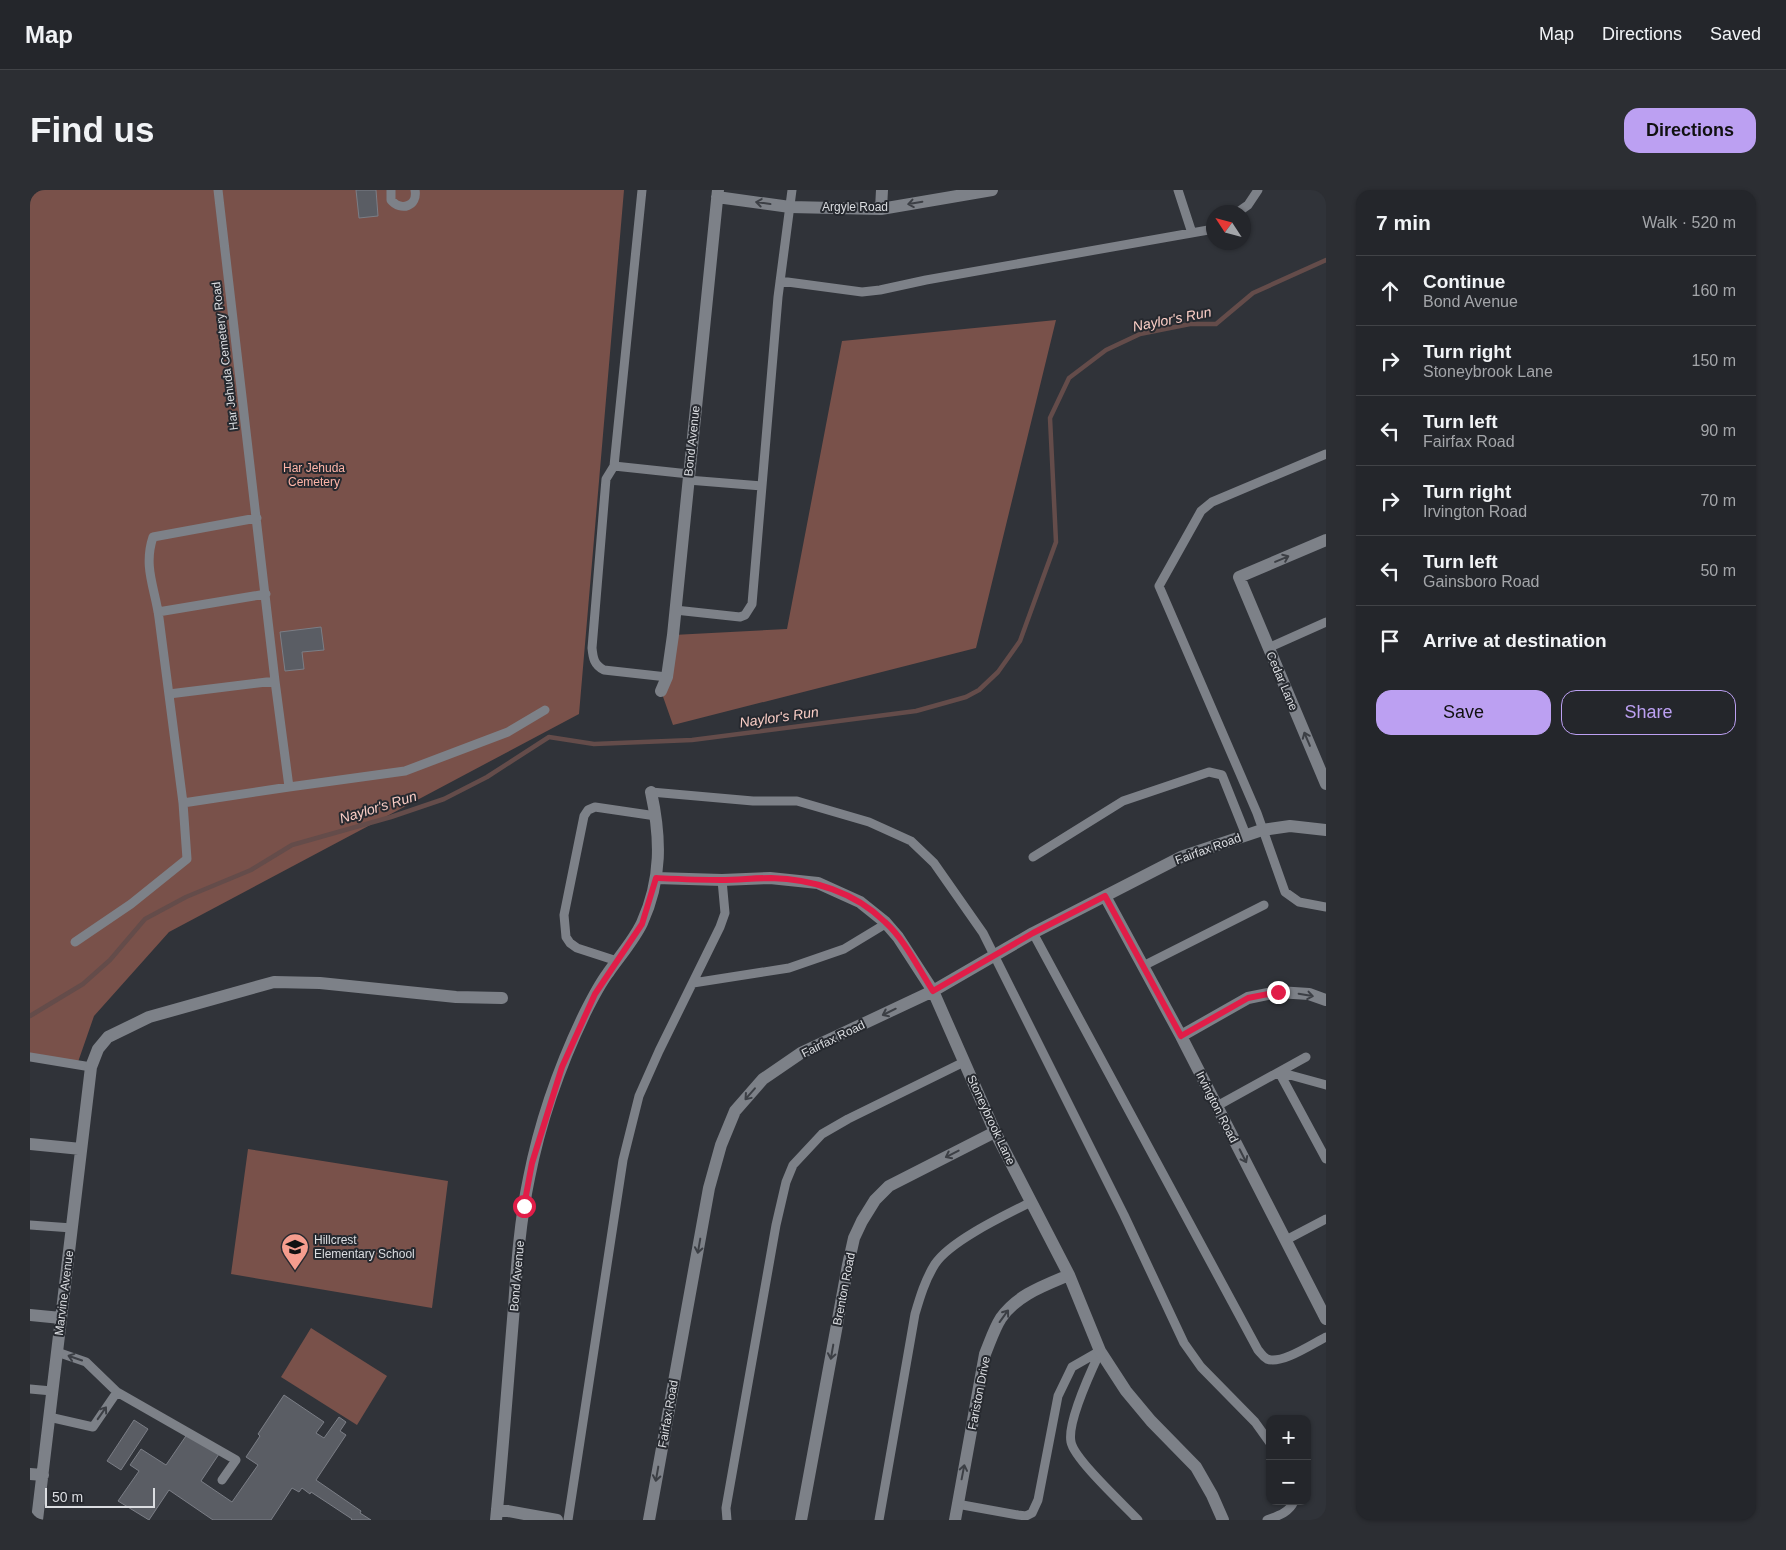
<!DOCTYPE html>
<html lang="en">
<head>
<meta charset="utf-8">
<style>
	body { margin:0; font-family:Helvetica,sans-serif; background:#2c2e33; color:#f1f3f6 }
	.controls { position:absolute; right:15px; bottom:15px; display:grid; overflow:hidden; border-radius:10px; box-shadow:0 1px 4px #0004 }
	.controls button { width:45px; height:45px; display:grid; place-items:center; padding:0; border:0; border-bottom:1px solid #414347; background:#24262b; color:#f1f3f6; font:25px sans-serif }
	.compass { position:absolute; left:1176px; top:15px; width:45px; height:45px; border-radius:50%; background:#24262b; box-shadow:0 1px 4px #0004; rotate:306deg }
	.scale { position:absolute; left:15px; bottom:12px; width:110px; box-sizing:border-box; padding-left:5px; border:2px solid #dbdde1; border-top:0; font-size:14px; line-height:18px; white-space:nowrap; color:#dbdde1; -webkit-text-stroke:4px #26292f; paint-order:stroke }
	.stop { position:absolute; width:15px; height:15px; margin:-11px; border:4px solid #e11d48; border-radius:50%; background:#fff }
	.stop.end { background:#e11d48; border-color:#fff; box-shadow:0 1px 5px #0008 }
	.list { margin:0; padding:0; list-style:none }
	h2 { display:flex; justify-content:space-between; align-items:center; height:65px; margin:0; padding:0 20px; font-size:21px }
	h2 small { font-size:16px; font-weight:400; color:#a3a5a9 }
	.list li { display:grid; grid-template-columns:32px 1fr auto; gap:15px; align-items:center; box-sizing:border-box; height:70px; padding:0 20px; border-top:1px solid #414347 }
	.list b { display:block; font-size:19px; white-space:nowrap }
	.list p { margin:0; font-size:16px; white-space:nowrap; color:#a3a5a9 }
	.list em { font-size:16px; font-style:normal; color:#a3a5a9 }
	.actions { display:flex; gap:10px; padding:15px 20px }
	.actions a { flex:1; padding:11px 0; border:1px solid #bca0f2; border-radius:15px; text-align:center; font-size:18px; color:#bca0f2 }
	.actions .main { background:#bca0f2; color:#111 }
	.icon { flex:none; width:28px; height:28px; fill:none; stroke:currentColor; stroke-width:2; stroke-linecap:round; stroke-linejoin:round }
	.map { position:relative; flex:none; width:1296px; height:1330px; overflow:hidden; border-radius:15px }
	header { display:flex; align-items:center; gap:30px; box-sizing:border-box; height:70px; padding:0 25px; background:#24262b; border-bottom:1px solid #414347 }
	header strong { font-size:24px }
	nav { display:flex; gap:28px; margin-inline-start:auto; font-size:18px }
	.intro { display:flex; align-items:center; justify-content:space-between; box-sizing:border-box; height:120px; padding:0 30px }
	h1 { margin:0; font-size:35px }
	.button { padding:12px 22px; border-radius:15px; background:#bca0f2; color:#111; font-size:18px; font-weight:700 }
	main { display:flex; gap:30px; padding:0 30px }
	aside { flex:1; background:#24262b; border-radius:15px; box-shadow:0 1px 4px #0004 }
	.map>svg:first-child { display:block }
</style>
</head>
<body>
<header>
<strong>Map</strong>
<nav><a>Map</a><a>Directions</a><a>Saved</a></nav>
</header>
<div class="intro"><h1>Find us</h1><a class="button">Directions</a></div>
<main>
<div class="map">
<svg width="1296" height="1330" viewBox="0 0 1296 1330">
	<rect width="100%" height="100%" fill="#303339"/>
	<!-- green -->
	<path fill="#79514a" d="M0,0H594L549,524L139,742L64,826L48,872L0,865Z
		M1026,130L946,458L643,535L631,501L643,445L757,439L812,151Z
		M218,959L418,991L402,1118L201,1084Z
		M281,1138L357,1186L327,1235L251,1187Z"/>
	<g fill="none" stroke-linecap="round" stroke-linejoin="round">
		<!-- stream -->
		<path stroke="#644c4a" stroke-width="4.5" d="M0,826L53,794L80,770L115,729L156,707L221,680L262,655L361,627L414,609L457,587L519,547L564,554L662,550L886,521L936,507L949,500L968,482L990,451L1026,352L1020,228L1039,188L1076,160L1110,144L1160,134H1186L1223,103L1296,70"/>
	</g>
	<!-- building -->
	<path fill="#5a5d64" stroke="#7b7e86" d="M326,0H346L348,26L329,28Z
		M291,437L294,460L272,462L274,479L255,481L250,442Z
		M254,1205L294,1232L286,1243L294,1248L309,1227L316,1232L310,1241L316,1245L286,1290L331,1321L330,1323L341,1330H321L322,1329L281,1302L280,1304L272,1298L269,1302L262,1298L241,1330H183L139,1300L119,1330L88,1311L109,1281L100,1275L111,1259L136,1275L158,1243L189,1264L171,1291L202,1312L228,1275L216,1267L230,1246L228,1244Z
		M104,1230L118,1239L91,1280L77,1271Z"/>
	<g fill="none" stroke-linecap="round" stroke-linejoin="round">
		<!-- lane -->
		<path stroke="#7d8188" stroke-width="9" d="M361,0V10C371,22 388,16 385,0
			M612,0L584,276L659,284
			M1148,0L1162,43
			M1208,22L1218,15L1228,0
			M750,91L832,102L850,100L896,90L1184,39
			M1296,264L1182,312L1171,321L1129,396L1227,623L1255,702L1269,712L1296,717
			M584,276L576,289L562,458C563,468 564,475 574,480L637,487
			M658,290L732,296
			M645,420L710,427L715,425L722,414L748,107L762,0
			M128,422L236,404
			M1238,458L1296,432
			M139,504L245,491
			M259,597L375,581L478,542L515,520
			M621,602L723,611H767L839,632L881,651L904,673L953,743L1094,1025L1154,1153L1171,1177L1225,1232L1240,1253
			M153,613C145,552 137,490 129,428C125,398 113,377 123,347L227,328
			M1003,667L1093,611L1179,582L1192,585L1216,645
			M1003,743L1228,1160C1231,1163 1233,1167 1237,1169C1251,1175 1282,1154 1296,1147
			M45,752L101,714L157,669L153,613L259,597L245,491L188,0
			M587,771L547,758L540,753L536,747L534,725L554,626L558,620L565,617L626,626
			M1113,776L1234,715
			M663,793L759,778L814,759L857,733
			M0,867L61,877
			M1249,882L1296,969
			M1249,882L1296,895
			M1187,916L1276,867
			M0,1035L42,1038
			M1256,1050L1296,1029
			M27,1162L56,1172L87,1202L206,1270L192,1290
			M1070,1162C1061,1181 1037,1233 1041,1252C1044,1269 1094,1315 1108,1330
			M0,1199L22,1201
			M19,1227L63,1237L87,1202
			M927,1314L988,1325L996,1326L1002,1323L1008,1310L1028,1206L1042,1177L1070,1161
			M538,1330L593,970L609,906L629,861L690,737L695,723L692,690
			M697,1330L696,1318L746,1035L756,992L763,975L792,944L818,929L934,872
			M849,1330L885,1124C890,1107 895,1090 905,1074C920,1051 975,1025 1001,1012
			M1237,1330C1248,1326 1260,1322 1264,1311"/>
		<!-- street -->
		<path stroke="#7d8188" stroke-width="12" d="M687,7L760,17L851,19L962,0
			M851,19L852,0
			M1296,350L1209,387L1296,594
			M631,501L637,487L643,445L688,0
			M626,688L692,690L740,688L788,693L830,712L855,732L868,747L903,801L965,942L1039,1085L1070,1161L1096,1201L1121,1231L1166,1277L1182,1305L1193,1330
			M1075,706L1151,846L1296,1129
			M1151,846L1218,808L1248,802L1279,804L1296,810
			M0,954L51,959
			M0,1125L31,1128
			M0,1284L13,1285
			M467,1319L527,1330
			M7,1330L61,877L68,859L78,847L119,827L244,792L290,793L426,807L472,808
			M466,1330C473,1259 478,1188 484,1117C487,1074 490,1031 499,988C510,932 530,875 555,823C562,809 569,795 578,783C589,767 604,750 612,733C632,689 631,648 621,602
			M619,1330L679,998L691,955L705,921L733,889L771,863L903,801L1003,743L1151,667L1232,640L1260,636L1296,640
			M771,1330L818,1075L824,1048L832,1031L845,1010L859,996L965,942
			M925,1330L955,1164C960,1152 964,1139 971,1128C987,1105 1013,1096 1039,1085"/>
	</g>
	<!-- one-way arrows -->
	<defs><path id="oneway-shaft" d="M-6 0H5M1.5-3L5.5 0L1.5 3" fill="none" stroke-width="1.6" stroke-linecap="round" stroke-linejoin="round" transform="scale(1.25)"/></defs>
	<g stroke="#3c3f45">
		<use href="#oneway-shaft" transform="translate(733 13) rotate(-172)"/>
		<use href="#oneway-shaft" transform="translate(885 13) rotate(170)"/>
		<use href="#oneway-shaft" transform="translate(1252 369) rotate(-23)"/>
		<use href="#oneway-shaft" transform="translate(1277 549) rotate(-113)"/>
		<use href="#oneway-shaft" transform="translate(1276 805) rotate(10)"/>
		<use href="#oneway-shaft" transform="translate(859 822) rotate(154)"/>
		<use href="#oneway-shaft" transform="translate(720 904) rotate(131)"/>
		<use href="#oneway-shaft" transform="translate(922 964) rotate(153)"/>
		<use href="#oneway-shaft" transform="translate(1213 966) rotate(63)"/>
		<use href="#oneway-shaft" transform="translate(669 1056) rotate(100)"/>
		<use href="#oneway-shaft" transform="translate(974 1126) rotate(-54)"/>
		<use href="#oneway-shaft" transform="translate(802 1162) rotate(100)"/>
		<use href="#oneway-shaft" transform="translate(45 1168) rotate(-161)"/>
		<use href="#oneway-shaft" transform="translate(72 1223) rotate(-55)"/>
		<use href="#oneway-shaft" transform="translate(933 1282) rotate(-79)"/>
		<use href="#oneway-shaft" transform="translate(627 1284) rotate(100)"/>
	</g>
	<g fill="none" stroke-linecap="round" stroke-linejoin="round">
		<!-- route -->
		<path stroke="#e11d48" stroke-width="6" d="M494,1016L502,973L532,877L565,804L612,734L626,688C648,689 669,690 691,690C708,690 724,688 741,688C782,689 825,702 855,732C875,750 888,778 903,801L1003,743L1075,706L1151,846L1218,808L1248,802"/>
	</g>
	<!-- icons -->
	<defs>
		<g id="school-pin" transform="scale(1.4375)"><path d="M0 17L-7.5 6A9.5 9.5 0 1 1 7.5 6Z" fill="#f59d8e" stroke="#26292f"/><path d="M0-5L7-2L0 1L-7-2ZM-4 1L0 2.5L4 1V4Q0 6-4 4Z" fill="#111"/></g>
	</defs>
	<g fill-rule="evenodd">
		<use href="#school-pin" x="265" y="1057"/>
	</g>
	<g text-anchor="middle" stroke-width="4" stroke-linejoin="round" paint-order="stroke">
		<!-- street labels -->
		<g font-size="12" fill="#dbdde1" stroke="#26292f">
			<text x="825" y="21">Argyle Road</text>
			<text transform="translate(195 166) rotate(-97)" y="4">Har Jehuda Cemetery Road</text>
			<text transform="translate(662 251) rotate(-84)" y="4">Bond Avenue</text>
			<text transform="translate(1252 491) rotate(67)" y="4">Cedar Lane</text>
			<text transform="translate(1178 659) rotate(-20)" y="4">Fairfax Road</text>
			<text transform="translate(803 849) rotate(-26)" y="4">Fairfax Road</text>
			<text transform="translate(1187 917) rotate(63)" y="4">Irvington Road</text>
			<text transform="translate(961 930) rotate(65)" y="4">Stoneybrook Lane</text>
			<text transform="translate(487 1086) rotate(-85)" y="4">Bond Avenue</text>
			<text transform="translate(814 1099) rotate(-79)" y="4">Brenton Road</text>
			<text transform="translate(34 1103) rotate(-83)" y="4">Marvine Avenue</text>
			<text transform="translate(949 1203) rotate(-79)" y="4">Fariston Drive</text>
			<text transform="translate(638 1224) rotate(-80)" y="4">Fairfax Road</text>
		</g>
		<!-- park labels -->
		<g font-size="12" fill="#feb5a8" stroke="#26292f">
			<text x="284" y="282">Har Jehuda<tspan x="284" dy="14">Cemetery</tspan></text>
		</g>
		<!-- poi labels -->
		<g font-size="12" fill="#dbdde1" stroke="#26292f" text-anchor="start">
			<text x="284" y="1054">Hillcrest<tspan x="284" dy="14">Elementary School</tspan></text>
		</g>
		<!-- water labels -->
		<g font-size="14" font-style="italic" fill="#fbcec6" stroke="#26292f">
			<text transform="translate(1142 129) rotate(-11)" y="5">Naylor's Run</text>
			<text transform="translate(749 527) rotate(-8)" y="5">Naylor's Run</text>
			<text transform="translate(348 617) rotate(-17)" y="5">Naylor's Run</text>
		</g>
	</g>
</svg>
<div class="controls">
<button>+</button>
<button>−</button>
</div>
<svg class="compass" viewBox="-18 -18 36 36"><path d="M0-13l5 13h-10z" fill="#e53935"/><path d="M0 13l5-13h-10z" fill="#a3a5a9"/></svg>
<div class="scale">50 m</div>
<div class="stop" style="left:494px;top:1016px"></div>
<div class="stop end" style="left:1248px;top:802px"></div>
</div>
<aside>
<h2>7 min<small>Walk · 520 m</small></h2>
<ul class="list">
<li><svg class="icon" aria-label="ahead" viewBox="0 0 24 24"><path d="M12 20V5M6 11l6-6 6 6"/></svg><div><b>Continue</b><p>Bond Avenue</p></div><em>160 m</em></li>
<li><svg class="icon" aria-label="right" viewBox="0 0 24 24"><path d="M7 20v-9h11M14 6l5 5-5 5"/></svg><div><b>Turn right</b><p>Stoneybrook Lane</p></div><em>150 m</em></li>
<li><svg class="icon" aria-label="left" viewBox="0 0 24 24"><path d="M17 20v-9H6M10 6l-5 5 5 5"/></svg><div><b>Turn left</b><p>Fairfax Road</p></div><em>90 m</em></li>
<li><svg class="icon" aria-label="right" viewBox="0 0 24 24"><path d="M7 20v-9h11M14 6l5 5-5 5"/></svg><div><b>Turn right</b><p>Irvington Road</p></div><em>70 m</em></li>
<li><svg class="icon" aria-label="left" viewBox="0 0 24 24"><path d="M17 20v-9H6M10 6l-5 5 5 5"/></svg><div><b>Turn left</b><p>Gainsboro Road</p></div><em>50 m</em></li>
<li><svg class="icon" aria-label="arrive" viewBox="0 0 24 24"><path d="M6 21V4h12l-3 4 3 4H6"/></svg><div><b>Arrive at destination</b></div></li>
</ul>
<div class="actions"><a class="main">Save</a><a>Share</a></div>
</aside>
</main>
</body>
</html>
